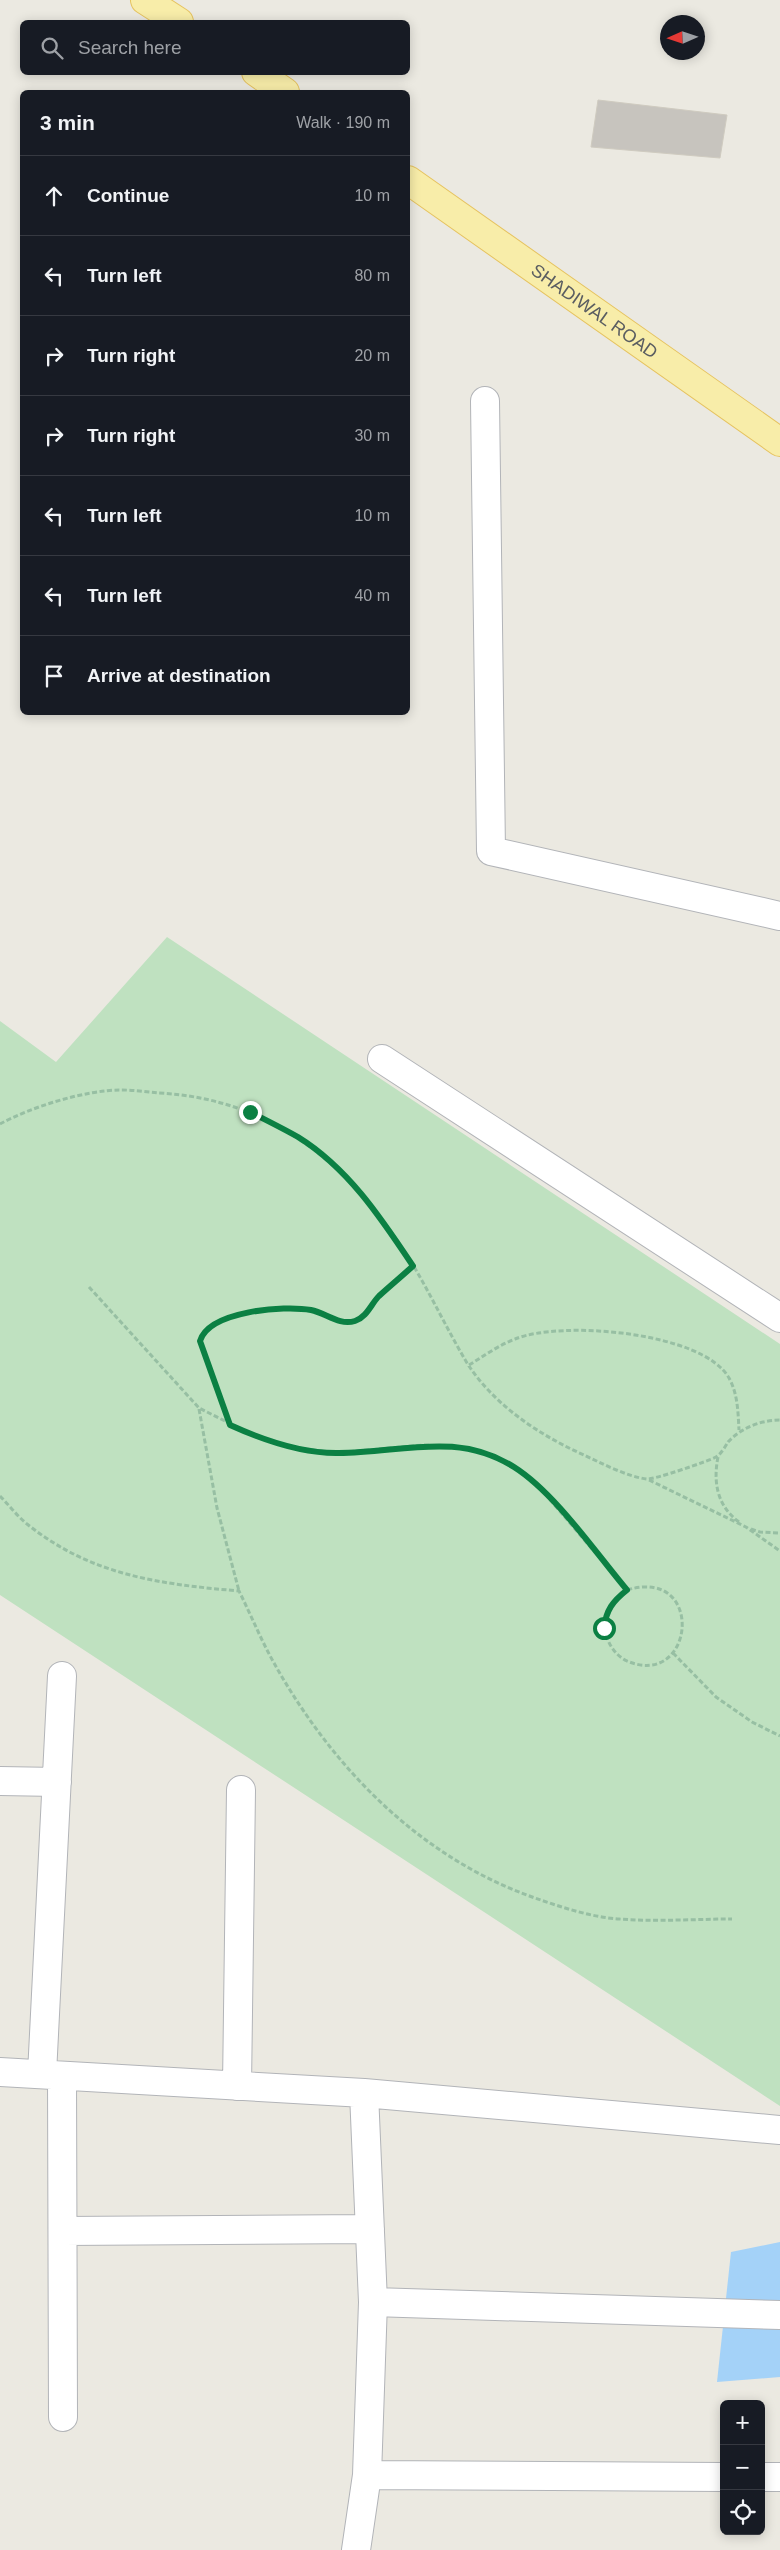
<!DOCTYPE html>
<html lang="en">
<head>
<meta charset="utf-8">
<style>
	body { margin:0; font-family:Helvetica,sans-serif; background:#242831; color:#f1f3f6 }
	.controls { position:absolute; right:15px; bottom:15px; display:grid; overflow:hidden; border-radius:8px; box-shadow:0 2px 12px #0003 }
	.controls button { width:45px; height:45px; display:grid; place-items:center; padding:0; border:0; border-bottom:1px solid #363941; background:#171b24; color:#f1f3f6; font:25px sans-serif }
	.compass { position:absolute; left:660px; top:15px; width:45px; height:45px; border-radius:50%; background:#171b24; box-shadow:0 2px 12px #0003; rotate:267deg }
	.stop { position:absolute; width:15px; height:15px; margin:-11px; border:4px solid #0b8043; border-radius:50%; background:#fff }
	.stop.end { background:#0b8043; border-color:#fff; box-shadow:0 1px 5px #0008 }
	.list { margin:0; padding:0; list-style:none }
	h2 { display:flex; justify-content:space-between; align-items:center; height:65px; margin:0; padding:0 20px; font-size:21px }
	h2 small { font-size:16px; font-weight:400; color:#9ea1a6 }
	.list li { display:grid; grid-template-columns:32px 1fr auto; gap:15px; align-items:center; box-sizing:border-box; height:80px; padding:0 20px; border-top:1px solid #363941 }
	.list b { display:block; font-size:19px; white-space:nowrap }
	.list em { font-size:16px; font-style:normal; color:#9ea1a6 }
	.icon { flex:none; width:28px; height:28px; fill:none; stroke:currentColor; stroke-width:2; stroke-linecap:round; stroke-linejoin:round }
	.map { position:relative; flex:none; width:780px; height:2550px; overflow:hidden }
	.search { position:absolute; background:#171b24; box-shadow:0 2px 12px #0003; left:20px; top:20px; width:390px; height:55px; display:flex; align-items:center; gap:12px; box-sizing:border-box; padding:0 18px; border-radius:8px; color:#9ea1a6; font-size:19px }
	.panel { position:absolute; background:#171b24; box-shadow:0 2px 12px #0003; left:20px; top:90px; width:390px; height:625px; border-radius:8px }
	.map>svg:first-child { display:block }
</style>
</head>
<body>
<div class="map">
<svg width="780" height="2550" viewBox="0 0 780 2550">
	<rect width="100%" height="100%" fill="#ebe9e1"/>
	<!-- green -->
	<path fill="#bfe1c0" d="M167,937L780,1344V2106L0,1595V1021L56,1062Z"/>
	<!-- water -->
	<path fill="#a4d2f8" d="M780,2242V2377L717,2382L731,2252Z"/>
	<!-- building -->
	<path fill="#c7c4be" stroke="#cfcbc0" d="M598,100L727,115L720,158L591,147Z"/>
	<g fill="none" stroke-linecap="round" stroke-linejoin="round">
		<!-- minor casing -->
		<g stroke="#b2b4b8" stroke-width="30">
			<path id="minor" d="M485,401L491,851L780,916
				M382,1059L780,1318
				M0,1781L57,1782
				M0,2072L364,2093L780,2130
				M42,2074L62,1676
				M62,2076L63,2417
				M237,2086L241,1790
				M63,2231L370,2229
				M373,2302L780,2315
				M367,2475L724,2477
				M761,2477H780
				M356,2550L367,2475L373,2302L364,2093"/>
		</g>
		<!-- primary casing -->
		<g stroke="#e6c360" stroke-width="30">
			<g id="primary">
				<path d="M145,0L179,22"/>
				<path d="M256,72L285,92"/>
				<path id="s1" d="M408,180L780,442"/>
			</g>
		</g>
		<!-- path -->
		<path stroke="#97bfa3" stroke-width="3" stroke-dasharray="5 2.5" stroke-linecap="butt" d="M0,1124C31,1107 85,1090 121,1090C134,1090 147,1092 159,1093C276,1099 354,1169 413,1265C432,1297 448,1331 467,1363C494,1405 539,1435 584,1455C601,1463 628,1477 647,1479C653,1480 709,1461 716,1457C721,1454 725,1447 728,1442C741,1428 761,1420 780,1420
			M89,1287L199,1408L259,1438L292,1447L335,1453L423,1445L461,1447L489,1455L514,1467L540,1488L627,1590C619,1596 611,1602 607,1612C600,1630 610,1653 627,1661C695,1690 706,1566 627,1590
			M469,1365C484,1356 499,1345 515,1339C562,1320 703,1332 729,1378C738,1394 738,1413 739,1430
			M199,1409L217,1508L239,1591
			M230,1425L200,1341C209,1311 284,1304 311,1310C326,1313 339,1326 355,1321C367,1318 371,1304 379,1296C390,1286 402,1276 413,1266
			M718,1457C713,1482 717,1506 739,1522
			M649,1480L746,1527L780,1551
			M0,1496C9,1505 17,1516 27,1524C92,1576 160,1584 239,1591C251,1615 261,1640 274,1663C332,1767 420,1858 535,1898C561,1907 590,1917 619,1919C656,1922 695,1919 732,1919
			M751,1529L760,1532L780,1533
			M673,1653L716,1697L752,1722L780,1736"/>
		<!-- minor -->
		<use href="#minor" stroke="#fff" stroke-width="28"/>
		<!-- primary -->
		<use href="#primary" stroke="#f8eda9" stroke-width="28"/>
	</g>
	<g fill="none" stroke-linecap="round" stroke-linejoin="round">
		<!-- route -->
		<path stroke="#0b8043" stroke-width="6" d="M250,1112C266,1120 282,1128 298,1137C348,1168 381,1218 413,1266C402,1276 390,1286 379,1296C371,1304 367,1317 355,1321C339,1326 326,1313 311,1310C284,1305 209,1311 200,1341L230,1425C263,1440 299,1453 336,1453C398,1454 455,1430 514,1467C555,1493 595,1552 627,1590C613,1601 606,1610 604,1628"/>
	</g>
	<g text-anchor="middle" stroke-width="4" stroke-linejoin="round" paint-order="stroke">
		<!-- street labels -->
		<g font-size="18" fill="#5a5d61" stroke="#fff">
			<text dy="6" stroke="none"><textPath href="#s1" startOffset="228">SHADIWAL ROAD</textPath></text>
		</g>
	</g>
</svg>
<div class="controls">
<button>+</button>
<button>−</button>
<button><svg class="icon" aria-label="locate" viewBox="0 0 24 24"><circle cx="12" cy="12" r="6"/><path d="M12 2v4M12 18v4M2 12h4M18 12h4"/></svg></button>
</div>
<svg class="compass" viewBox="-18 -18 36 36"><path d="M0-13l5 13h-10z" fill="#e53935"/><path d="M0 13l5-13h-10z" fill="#9ea1a6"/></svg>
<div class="stop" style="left:604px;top:1628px"></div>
<div class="stop end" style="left:250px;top:1112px"></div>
<div class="search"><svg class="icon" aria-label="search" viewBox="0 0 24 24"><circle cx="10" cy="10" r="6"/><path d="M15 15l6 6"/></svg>Search here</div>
<section class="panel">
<h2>3 min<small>Walk · 190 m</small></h2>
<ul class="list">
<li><svg class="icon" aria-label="ahead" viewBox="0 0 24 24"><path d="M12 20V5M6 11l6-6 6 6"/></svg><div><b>Continue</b></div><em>10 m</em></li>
<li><svg class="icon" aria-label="left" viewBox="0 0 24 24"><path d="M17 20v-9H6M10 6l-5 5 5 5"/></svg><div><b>Turn left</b></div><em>80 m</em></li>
<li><svg class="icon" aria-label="right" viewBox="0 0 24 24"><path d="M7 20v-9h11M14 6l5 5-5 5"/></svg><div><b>Turn right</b></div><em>20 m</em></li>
<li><svg class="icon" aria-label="right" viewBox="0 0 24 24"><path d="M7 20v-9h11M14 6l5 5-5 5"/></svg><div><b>Turn right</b></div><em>30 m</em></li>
<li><svg class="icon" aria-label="left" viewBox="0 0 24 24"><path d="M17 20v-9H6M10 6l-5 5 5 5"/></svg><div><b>Turn left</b></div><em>10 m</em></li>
<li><svg class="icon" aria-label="left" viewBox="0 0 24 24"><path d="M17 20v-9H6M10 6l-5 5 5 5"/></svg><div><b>Turn left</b></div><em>40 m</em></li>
<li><svg class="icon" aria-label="arrive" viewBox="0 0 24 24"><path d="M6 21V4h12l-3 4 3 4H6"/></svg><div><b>Arrive at destination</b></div></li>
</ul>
</section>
</div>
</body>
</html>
